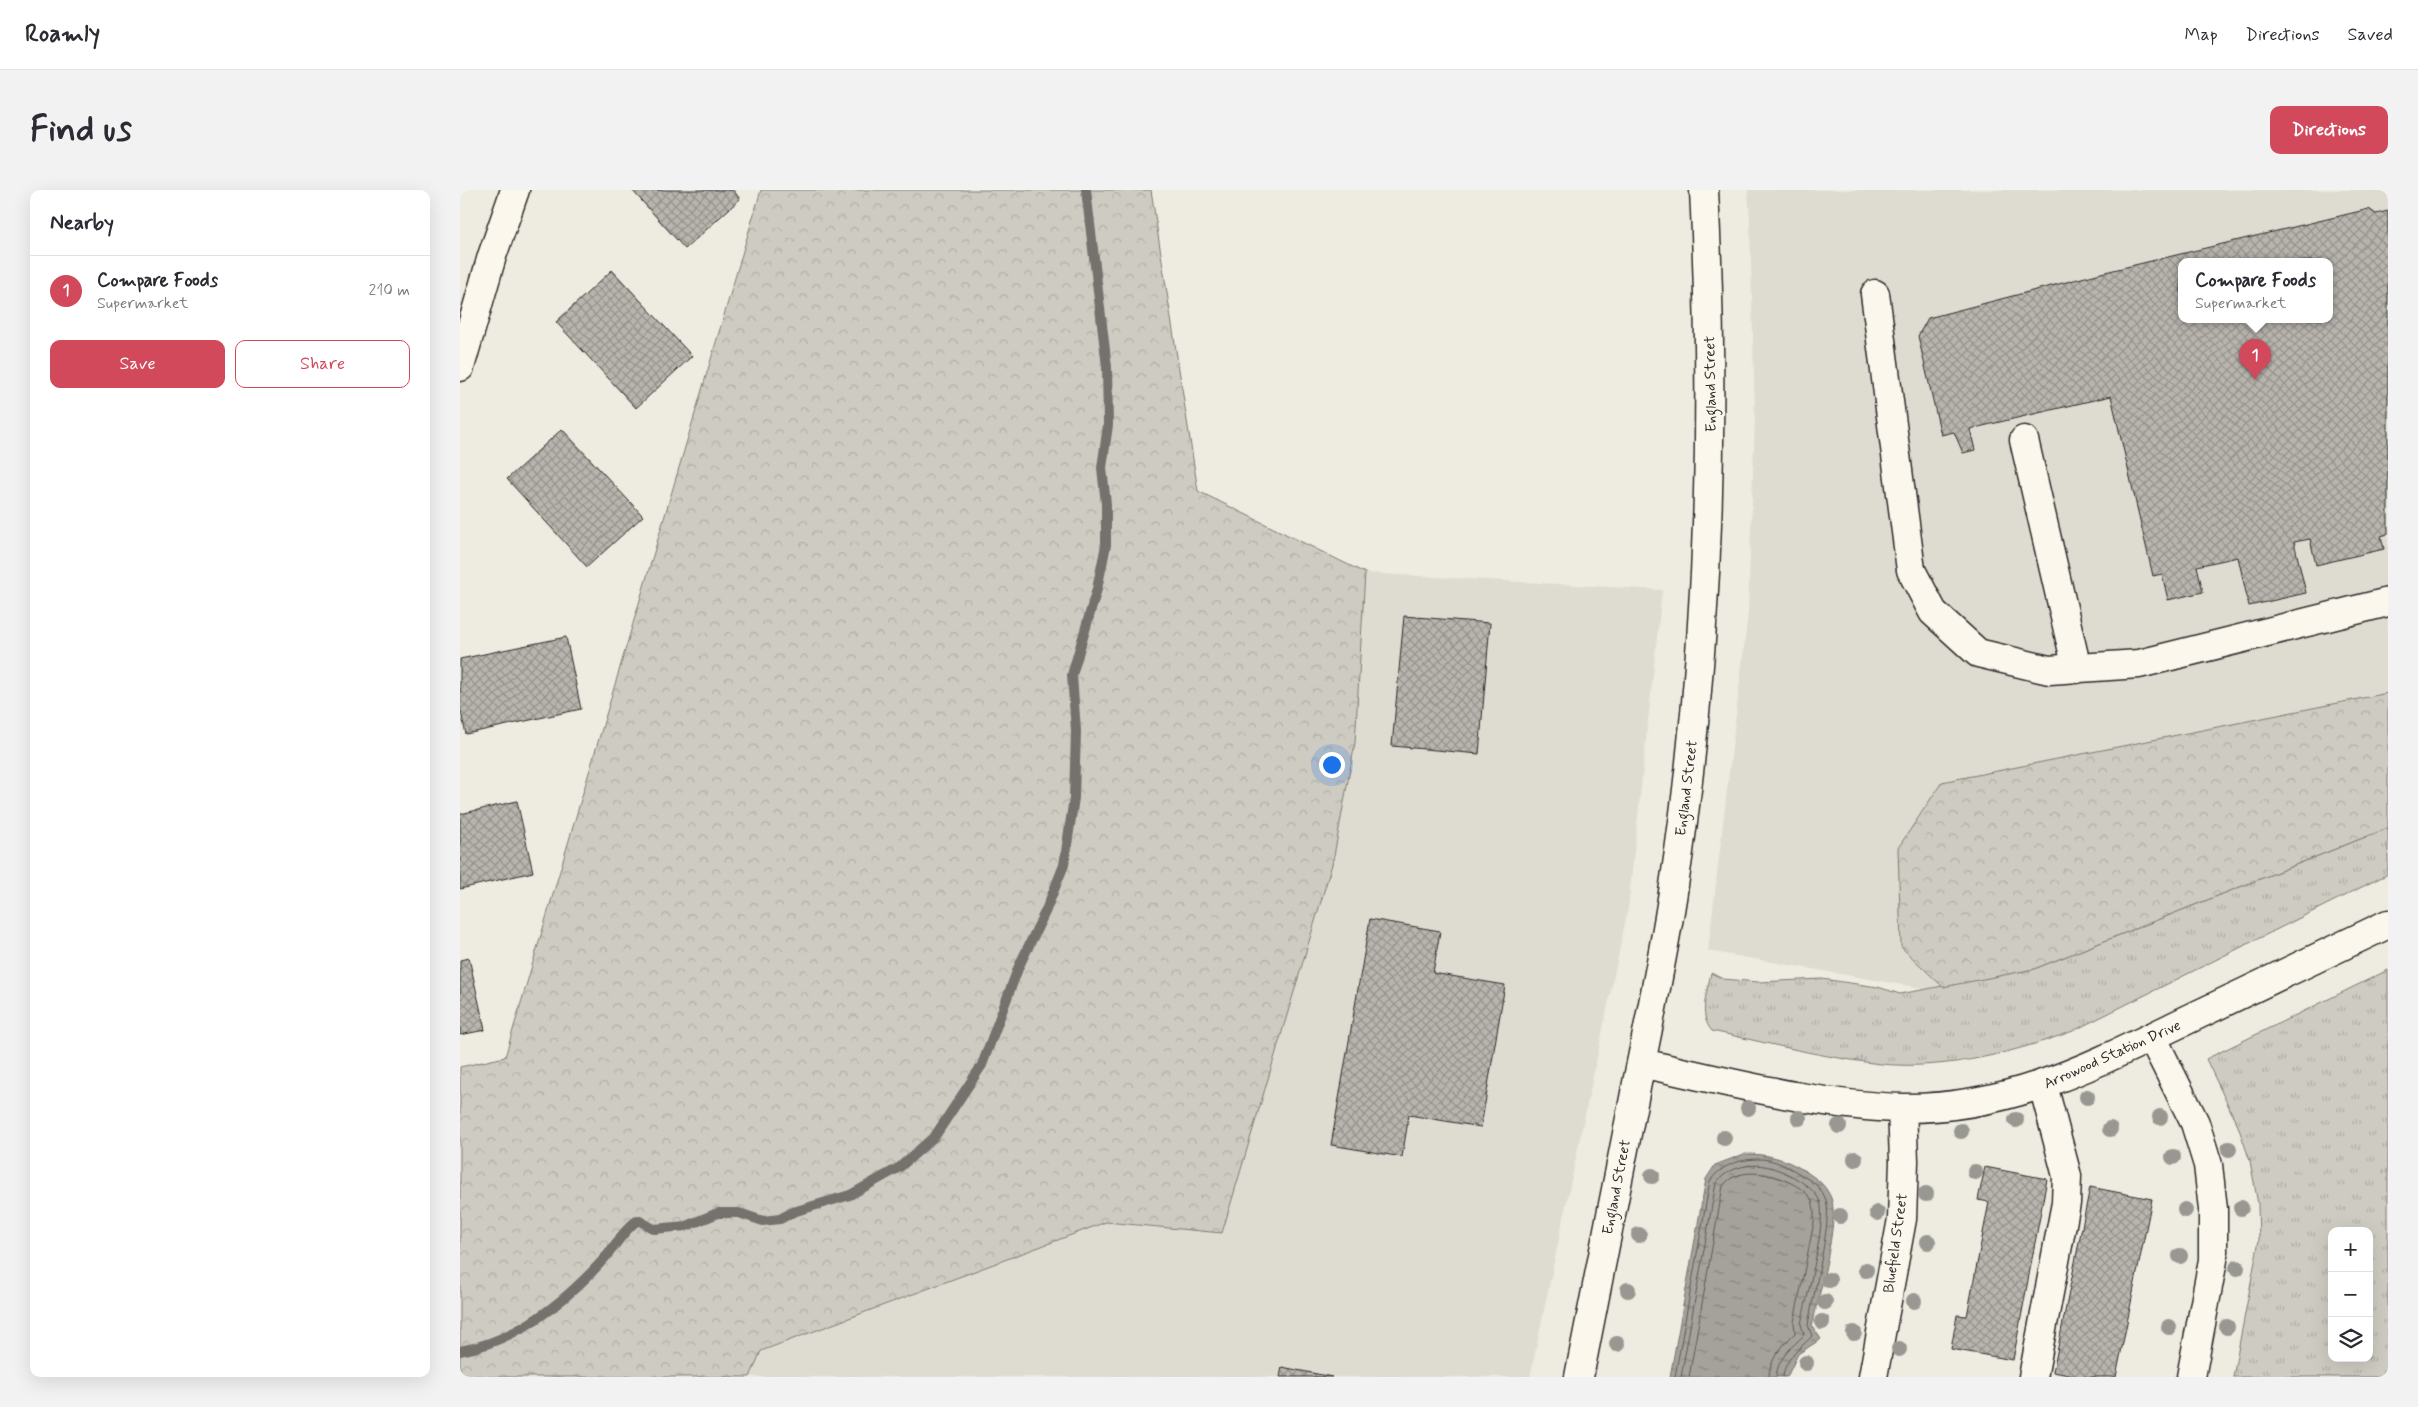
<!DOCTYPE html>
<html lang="en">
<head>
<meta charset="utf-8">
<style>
	body { margin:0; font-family:Mynerve,sans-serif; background:#f2f2f3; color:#2b2b33 }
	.controls { position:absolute; right:15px; bottom:15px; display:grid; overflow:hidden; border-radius:10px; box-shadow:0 5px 20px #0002 }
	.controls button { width:45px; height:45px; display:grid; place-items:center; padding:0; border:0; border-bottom:1px solid #e1e1e2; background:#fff; color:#2b2b33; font:25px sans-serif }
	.you { position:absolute; left:871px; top:574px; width:18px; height:18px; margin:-12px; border:4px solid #fff; border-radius:50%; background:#1a73e8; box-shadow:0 0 0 8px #1a73e833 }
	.badge { display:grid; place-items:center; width:32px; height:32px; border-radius:50%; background:#d1495b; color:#fff; font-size:16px; font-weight:700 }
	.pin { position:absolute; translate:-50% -41px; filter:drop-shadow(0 1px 2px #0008) }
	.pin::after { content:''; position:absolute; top:26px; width:18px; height:15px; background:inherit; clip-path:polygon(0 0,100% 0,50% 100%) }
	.popup { position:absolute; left:1718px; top:68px; width:155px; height:65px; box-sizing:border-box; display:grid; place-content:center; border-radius:10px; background:#fff; filter:drop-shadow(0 1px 4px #0005); font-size:16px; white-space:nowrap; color:#7c7c81 }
	.popup b { font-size:19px; color:#2b2b33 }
	.popup::after { content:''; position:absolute; left:50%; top:100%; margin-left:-10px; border:10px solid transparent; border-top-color:#fff }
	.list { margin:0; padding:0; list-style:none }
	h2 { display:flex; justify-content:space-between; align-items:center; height:65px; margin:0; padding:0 20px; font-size:21px }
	h2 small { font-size:16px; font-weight:400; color:#7c7c81 }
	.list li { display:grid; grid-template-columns:32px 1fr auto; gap:15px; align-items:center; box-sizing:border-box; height:70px; padding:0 20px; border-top:1px solid #e1e1e2 }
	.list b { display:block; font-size:19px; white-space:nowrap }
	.list p { margin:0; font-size:16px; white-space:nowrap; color:#7c7c81 }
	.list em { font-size:16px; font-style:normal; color:#7c7c81 }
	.actions { display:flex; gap:10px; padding:15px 20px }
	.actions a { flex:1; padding:11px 0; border:1px solid #d1495b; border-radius:10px; text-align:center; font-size:18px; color:#d1495b }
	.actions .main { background:#d1495b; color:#fff }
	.icon { flex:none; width:28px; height:28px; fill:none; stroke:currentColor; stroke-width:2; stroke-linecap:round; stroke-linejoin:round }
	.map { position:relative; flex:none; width:1928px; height:1187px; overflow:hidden; border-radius:10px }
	header { display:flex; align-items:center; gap:30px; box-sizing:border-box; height:70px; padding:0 25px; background:#fff; border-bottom:1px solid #e1e1e2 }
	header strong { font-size:24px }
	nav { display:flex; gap:28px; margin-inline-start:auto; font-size:18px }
	.intro { display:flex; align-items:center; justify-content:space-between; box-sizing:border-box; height:120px; padding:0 30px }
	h1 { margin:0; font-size:35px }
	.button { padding:12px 22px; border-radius:10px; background:#d1495b; color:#fff; font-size:18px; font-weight:700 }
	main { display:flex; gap:30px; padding:0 30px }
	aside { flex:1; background:#fff; border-radius:10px; box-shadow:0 5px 20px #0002 }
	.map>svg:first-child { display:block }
</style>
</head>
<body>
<header>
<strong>Roamly</strong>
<nav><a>Map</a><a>Directions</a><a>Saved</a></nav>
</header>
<div class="intro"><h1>Find us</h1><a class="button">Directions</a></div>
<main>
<aside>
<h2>Nearby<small></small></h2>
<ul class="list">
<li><span class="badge">1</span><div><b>Compare Foods</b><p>Supermarket</p></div><em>210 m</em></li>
</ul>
<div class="actions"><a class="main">Save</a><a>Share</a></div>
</aside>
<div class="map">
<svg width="1928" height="1187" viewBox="0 0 1928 1187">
	<defs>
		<pattern id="grass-tufts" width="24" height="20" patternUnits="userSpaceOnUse" patternTransform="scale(1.25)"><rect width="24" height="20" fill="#cecbc2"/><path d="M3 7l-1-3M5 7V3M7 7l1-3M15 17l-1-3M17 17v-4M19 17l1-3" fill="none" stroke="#b1aea7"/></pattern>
		<pattern id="forest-crowns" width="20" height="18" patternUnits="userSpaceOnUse" patternTransform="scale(1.25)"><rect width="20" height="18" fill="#cecbc2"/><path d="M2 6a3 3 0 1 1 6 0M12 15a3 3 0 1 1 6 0" fill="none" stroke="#b1aea7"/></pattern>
		<pattern id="water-ripples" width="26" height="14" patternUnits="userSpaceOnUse" patternTransform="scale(1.25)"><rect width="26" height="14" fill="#a4a29a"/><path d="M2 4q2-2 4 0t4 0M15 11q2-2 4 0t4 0" fill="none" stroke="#86847e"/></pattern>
		<pattern id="building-cross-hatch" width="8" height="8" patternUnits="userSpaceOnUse" patternTransform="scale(1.25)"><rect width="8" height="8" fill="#b8b5ae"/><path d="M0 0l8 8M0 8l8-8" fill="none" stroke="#96938e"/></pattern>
	</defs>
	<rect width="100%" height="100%" fill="#eeebe0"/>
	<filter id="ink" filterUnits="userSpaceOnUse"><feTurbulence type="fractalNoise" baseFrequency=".02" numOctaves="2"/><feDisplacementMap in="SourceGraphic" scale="10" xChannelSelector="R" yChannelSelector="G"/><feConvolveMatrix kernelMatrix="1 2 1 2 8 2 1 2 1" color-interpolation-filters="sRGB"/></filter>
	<g filter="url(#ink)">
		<!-- built -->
		<path fill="#dedbd1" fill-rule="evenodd" d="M1288,0H1928V622L1490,803L1248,761L1288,423L1295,227L1290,30ZM1721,71H1869V129H1721Z
			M905,383L1202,400L1168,719L1070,1187H290L301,1161L646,1032L762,1043L873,671L895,553Z"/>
		<!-- grass -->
		<path fill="url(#grass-tufts)" stroke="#7c7b76" fill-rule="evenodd" d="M1928,638V684L1613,841C1547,865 1475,883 1405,872C1353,865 1303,852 1252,841C1238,825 1247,803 1251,783L1263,789L1298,792L1362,789L1418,797L1440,804L1574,779Z
			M1928,780V1187H1773L1799,1050L1798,1014L1790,971L1778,936L1746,869ZM1872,1041H1909V1168H1872Z"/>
		<!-- forest -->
		<path fill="url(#forest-crowns)" stroke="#7c7b76" d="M301,0H691L738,301L905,383L895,553L873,671L762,1043L646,1032L301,1161L290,1187H0V877L45,867Z
			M1928,503V638L1574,779L1483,797L1441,757L1438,658L1482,592Z"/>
		<!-- water -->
		<path fill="url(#water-ripples)" stroke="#74726e" d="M1284,964C1308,964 1324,968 1345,981C1357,989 1365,994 1371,1008C1380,1029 1358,1109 1352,1136L1361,1149L1338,1164L1327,1187H1210L1246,989L1255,975Z"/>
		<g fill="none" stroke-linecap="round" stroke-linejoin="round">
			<!-- shore -->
			<path stroke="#5b5b57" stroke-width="1" d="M1215,1187L1250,991C1262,974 1281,969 1300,969C1313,969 1329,977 1340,984C1351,991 1361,996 1366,1010C1373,1029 1352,1110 1348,1135L1352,1146C1341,1158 1324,1169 1323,1187
				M1221,1187L1256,993C1266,979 1287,973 1304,976C1321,978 1355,996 1360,1012C1367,1032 1346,1110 1341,1134L1344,1145C1332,1157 1317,1169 1316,1187
				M1229,1187L1263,996C1280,971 1331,987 1348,1005C1355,1012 1354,1023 1354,1032L1334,1132L1335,1143C1323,1155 1309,1169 1309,1187"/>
			<!-- stream -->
			<path stroke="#74726e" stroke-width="10" d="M0,1161C56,1151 105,1112 143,1070C155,1057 163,1040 178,1030L194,1039L226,1036L258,1023H279L303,1031L320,1029L333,1022L390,1005L440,977L475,946L522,875L559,776L586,720L604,675L614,608L616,541L612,485L637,399L646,355V314L642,278L648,235L647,177L626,0"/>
		</g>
		<!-- building -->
		<path fill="url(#building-cross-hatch)" stroke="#2b2b2b" fill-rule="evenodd" d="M172,0H273L280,9L225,59Z
			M1909,19L1916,24L1928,21V344L1921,346L1924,359L1856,375L1850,349L1834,352L1846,403L1789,416L1778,367L1737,376L1743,402L1708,410L1702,384L1693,386L1651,206L1510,239L1515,260L1503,263L1494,242L1481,245L1458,146L1468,128L1641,83ZM1721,71H1869V129H1721Z
			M152,80L232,166L176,218L96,132Z
			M102,239L183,326L127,377L47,289Z
			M944,426L1030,433L1019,564L932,556Z
			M106,447L121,519L6,544L0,518V469Z
			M57,611L73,682L0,699V624Z
			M910,729L980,741L973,783L1045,795L1021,937L949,925L942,967L871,955Z
			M9,768L25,840L0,845V770Z
			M1525,977L1587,989L1553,1170L1491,1159L1497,1125L1507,1126L1529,1012L1518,1010Z
			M1630,997L1692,1009L1656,1187H1619L1593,1182Z
			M822,1177L872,1187H820Z"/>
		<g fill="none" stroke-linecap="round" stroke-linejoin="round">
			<!-- minor casing -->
			<g stroke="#2b2b2b" stroke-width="31">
				<path id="minor" d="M1415,104L1451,380L1473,422L1518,463L1589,480L1679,474L1928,412
					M0,177L32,66L55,0
					M1564,250L1617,479
					M1692,847L1735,933L1748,975L1753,1019V1070L1731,1187
					M1181,873C1265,891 1356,916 1443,918C1552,919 1635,874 1731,828C1797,797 1862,765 1928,734
					M1119,1187C1138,1091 1157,994 1176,898C1189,833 1203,768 1213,702C1249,470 1256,234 1244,0
					M1413,1187L1442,1029L1444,971L1442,918
					M1573,1187L1606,1013L1607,986L1583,895"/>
			</g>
			<!-- minor -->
			<use href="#minor" stroke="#fbf7ec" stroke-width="28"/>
		</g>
		<!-- trees -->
		<g fill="#999791">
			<circle cx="1627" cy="907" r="8"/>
			<circle cx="1288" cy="918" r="8"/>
			<circle cx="1700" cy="927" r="8"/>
			<circle cx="1339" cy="928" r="8"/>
			<circle cx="1556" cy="930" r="8"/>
			<circle cx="1379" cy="936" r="8"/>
			<circle cx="1650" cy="939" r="8"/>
			<circle cx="1501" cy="941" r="8"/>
			<circle cx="1264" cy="948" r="8"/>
			<circle cx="1769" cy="959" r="8"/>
			<circle cx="1713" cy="967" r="8"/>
			<circle cx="1395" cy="969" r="8"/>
			<circle cx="1515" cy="982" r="8"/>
			<circle cx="1192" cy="986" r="8"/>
			<circle cx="1466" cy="1004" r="8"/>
			<circle cx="1781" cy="1018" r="8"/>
			<circle cx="1725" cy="1020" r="8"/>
			<circle cx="1417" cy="1023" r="8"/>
			<circle cx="1380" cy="1026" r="8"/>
			<circle cx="1179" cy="1045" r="8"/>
			<circle cx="1468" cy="1052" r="8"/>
			<circle cx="1720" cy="1066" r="8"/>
			<circle cx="1777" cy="1078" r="8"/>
			<circle cx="1406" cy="1080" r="8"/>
			<circle cx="1369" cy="1090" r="8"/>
			<circle cx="1168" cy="1100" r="8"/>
			<circle cx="1454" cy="1111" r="8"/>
			<circle cx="1365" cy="1112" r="8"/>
			<circle cx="1362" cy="1132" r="8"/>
			<circle cx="1709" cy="1137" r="8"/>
			<circle cx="1767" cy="1137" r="8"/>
			<circle cx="1394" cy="1143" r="8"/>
			<circle cx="1157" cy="1154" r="8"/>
			<circle cx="1439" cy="1159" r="8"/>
			<circle cx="1346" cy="1173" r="8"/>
		</g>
	</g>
	<g text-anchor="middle" stroke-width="5" stroke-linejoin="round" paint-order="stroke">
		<!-- street labels -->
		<g font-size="15" fill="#2b2b2b" stroke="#fbf7ec">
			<text transform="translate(1250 194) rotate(-91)" y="5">England Street</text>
			<text transform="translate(1226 598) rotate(-83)" y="5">England Street</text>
			<text transform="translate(1652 864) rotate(-24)" y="5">Arrowood Station Drive</text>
			<text transform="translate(1156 997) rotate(-79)" y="5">England Street</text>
			<text transform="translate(1435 1053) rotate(-82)" y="5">Bluefield Street</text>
		</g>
	</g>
</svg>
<div class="controls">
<button>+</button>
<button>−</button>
<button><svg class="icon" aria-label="layers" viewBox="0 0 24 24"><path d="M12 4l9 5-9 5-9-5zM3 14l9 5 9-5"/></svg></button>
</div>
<div class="you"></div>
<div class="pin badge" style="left:1795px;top:190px">1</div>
<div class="popup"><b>Compare Foods</b>Supermarket</div>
</div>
</main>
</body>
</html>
